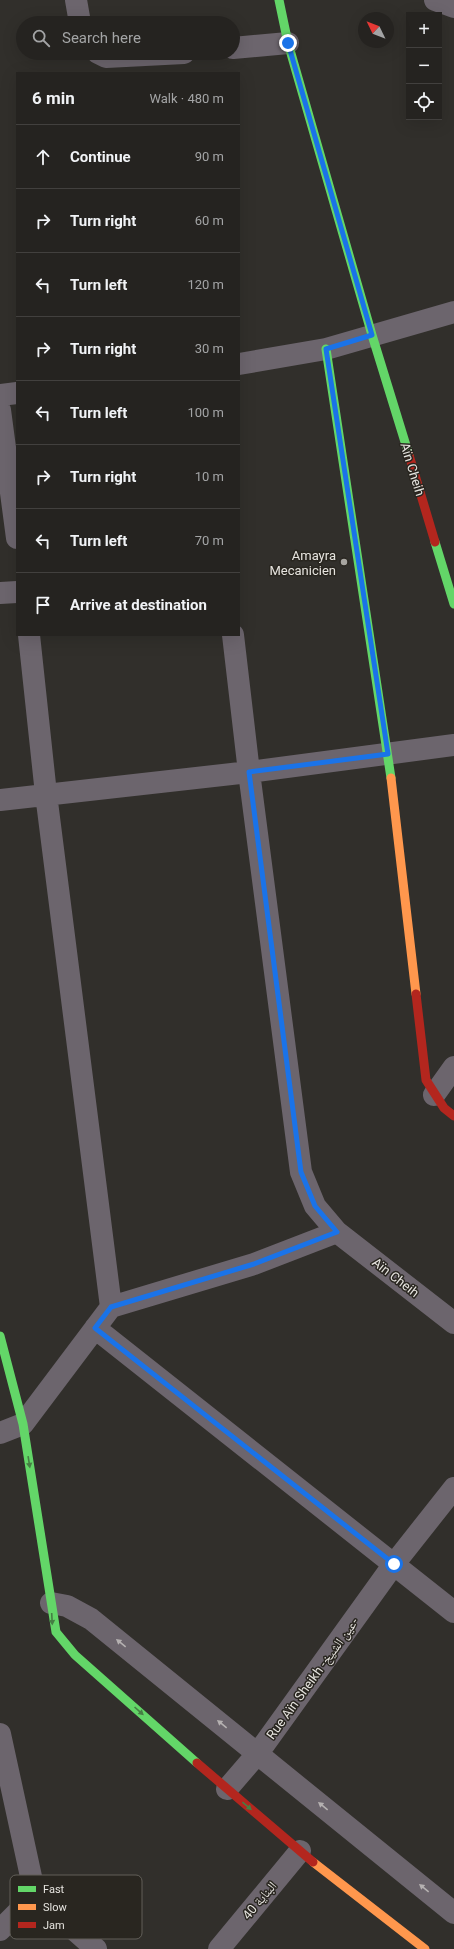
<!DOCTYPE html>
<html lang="en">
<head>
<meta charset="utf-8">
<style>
	body { margin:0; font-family:Roboto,"Noto Naskh Arabic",sans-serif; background:#312f2d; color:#f1f3f6 }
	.controls { position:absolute; right:12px; top:12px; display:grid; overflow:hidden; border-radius:0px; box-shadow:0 4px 16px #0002 }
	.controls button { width:36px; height:36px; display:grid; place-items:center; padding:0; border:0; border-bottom:1px solid #42403e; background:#252320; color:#f1f3f6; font:20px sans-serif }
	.compass { position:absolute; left:358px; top:12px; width:36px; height:36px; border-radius:50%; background:#252320; box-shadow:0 4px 16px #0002; rotate:313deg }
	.stop { position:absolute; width:12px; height:12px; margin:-9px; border:3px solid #1a73e8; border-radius:50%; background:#fff }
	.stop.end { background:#1a73e8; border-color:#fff; box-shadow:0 1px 4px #0008 }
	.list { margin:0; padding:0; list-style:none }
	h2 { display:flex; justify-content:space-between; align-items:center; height:52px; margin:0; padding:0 16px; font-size:17px }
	h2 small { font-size:13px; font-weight:400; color:#a3a4a5 }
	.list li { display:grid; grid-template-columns:26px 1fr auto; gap:12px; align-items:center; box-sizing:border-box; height:64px; padding:0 16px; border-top:1px solid #42403e }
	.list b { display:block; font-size:15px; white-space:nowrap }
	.list em { font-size:13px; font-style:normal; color:#a3a4a5 }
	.icon { flex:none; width:22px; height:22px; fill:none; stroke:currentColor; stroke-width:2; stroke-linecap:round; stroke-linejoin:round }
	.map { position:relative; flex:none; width:454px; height:1949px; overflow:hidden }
	.search { position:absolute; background:#252320; box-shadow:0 4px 16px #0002; left:16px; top:16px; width:224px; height:44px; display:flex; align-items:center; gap:10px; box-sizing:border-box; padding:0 14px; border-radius:22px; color:#a3a4a5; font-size:15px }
	.panel { position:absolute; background:#252320; box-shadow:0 4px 16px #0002; left:16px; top:72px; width:224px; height:564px; border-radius:0px }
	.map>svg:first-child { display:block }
</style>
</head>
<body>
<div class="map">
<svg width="454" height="1949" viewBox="0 0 454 1949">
	<rect width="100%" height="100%" fill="#312f2b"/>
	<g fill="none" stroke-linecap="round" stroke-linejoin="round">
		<!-- street -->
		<path stroke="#6c656d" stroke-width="22" d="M76,0L80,23
			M435,0L454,7
			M233,48L288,43
			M98,53L106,57L184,53
			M239,364L326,349L454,312
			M0,395L17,393
			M0,410L17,538
			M0,593L17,592
			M29,635L46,794L111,1307
			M233,635L249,772L301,1172L315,1206L337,1232L454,1323
			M0,800L249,772L454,745
			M434,1095L454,1067
			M95,1328L454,1612
			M0,1433L23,1424L111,1307L254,1264L337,1232
			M51,1603L67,1606L91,1619L454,1913
			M0,1734L35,1895
			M227,1789L258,1753L394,1564L454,1488
			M35,1895L96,1949
			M0,1930L35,1895
			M219,1949L300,1851"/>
		<!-- fast -->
		<path stroke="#63d668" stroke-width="9" d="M279,0L288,43L372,335L409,455
			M326,349L391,778
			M435,542L454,604
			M0,1336L23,1424L56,1632L75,1655L197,1763"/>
		<!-- slow -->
		<path stroke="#ff974d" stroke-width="9" d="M391,778L416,994
			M313,1862L425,1949"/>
		<!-- jam -->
		<path stroke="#b3261e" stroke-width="9" d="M409,455L435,542
			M416,994L426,1080L444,1108L454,1116
			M197,1763L313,1862"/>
	</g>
	<!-- one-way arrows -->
	<defs><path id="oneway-solid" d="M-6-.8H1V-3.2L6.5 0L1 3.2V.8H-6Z"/></defs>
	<g fill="#467e44">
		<use href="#oneway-solid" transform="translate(29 1462) rotate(81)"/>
		<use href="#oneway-solid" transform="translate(52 1619) rotate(87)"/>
		<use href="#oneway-solid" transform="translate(139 1711) rotate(42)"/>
		<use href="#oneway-solid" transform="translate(247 1806) rotate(40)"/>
	</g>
	<g fill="#b5b1b1">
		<use href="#oneway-solid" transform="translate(121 1643) rotate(-141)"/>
		<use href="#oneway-solid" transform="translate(222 1724) rotate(-141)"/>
		<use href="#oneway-solid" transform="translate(323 1806) rotate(-141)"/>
		<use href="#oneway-solid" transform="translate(424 1888) rotate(-141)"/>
	</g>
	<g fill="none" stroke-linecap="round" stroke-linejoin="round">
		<!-- route -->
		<path stroke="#1a73e8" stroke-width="5" d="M288,43L372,335L326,349L388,754L249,772L301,1172L315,1206L337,1232L254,1264L111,1307L95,1328L394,1564"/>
	</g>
	<!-- markers -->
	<circle fill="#a7a5a0" stroke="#292620" stroke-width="1.5" cx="344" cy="562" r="4"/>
	<g text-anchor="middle" stroke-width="3" stroke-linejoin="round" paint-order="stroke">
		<!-- street labels -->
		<g font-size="13" fill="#e6e4df" stroke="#292620">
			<text transform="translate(413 469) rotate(73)" y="5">Aïn Cheih</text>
			<text transform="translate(396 1277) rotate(38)" y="5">Aïn Cheih</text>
			<text transform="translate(312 1678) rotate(-54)" y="5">Rue Aïn Sheikh -عين الشيخ-</text>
			<text transform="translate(259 1900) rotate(-50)" y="5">البناية 40</text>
		</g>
		<!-- poi labels -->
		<g font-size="13" fill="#e6e4df" stroke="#292620" text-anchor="end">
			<text x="336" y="560">Amayra<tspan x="336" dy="15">Mecanicien</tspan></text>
		</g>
	</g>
	<!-- legend -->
	<rect x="10" y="1875" width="132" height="64" rx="6" fill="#292620" stroke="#625f59" stroke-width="1"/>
	<rect x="18" y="1886" width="18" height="6" fill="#63d668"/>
	<rect x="18" y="1904" width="18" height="6" fill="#ff974d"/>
	<rect x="18" y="1922" width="18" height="6" fill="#b3261e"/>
	<g font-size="11" fill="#e6e4df">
		<text x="43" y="1893">Fast</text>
		<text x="43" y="1911">Slow</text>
		<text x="43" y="1929">Jam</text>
	</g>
</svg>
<div class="controls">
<button>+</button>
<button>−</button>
<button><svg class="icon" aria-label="locate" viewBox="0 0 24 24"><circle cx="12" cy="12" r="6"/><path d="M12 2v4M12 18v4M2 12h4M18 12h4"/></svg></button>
</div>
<svg class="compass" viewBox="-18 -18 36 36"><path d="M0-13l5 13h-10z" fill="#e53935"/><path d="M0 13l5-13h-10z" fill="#a3a4a5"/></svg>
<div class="stop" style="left:394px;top:1564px"></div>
<div class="stop end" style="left:288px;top:43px"></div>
<div class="search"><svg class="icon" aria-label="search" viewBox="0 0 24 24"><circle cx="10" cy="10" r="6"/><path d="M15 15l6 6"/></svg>Search here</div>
<section class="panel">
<h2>6 min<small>Walk · 480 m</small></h2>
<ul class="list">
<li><svg class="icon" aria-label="ahead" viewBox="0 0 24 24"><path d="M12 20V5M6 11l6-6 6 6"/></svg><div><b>Continue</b></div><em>90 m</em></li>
<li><svg class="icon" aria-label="right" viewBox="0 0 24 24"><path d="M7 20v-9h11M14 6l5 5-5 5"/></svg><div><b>Turn right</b></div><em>60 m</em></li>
<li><svg class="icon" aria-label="left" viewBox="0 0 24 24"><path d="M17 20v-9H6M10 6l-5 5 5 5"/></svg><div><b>Turn left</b></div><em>120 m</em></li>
<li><svg class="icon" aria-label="right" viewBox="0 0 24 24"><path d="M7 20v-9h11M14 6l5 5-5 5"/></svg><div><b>Turn right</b></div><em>30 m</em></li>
<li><svg class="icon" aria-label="left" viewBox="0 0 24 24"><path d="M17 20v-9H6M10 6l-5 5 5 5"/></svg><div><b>Turn left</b></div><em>100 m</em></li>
<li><svg class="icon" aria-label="right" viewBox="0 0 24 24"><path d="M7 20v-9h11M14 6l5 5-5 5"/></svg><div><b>Turn right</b></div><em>10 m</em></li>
<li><svg class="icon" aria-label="left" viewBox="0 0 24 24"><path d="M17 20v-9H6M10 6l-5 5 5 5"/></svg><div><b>Turn left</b></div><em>70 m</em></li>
<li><svg class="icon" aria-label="arrive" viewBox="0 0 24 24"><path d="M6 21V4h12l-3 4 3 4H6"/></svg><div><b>Arrive at destination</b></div></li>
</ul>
</section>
</div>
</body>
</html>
